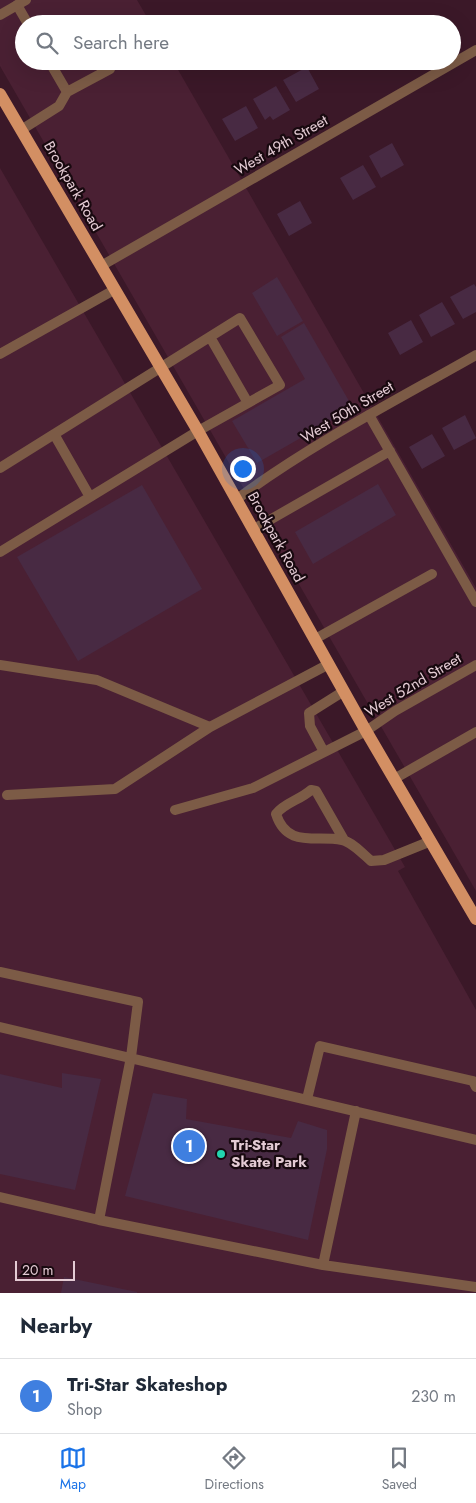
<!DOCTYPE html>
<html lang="en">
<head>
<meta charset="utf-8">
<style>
	body { margin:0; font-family:Jost,sans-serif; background:#f6f6f7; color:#1f2937 }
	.scale { position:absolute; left:15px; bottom:12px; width:60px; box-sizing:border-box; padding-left:5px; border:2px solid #e4cbd4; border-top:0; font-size:14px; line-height:18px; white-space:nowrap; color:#e4cbd4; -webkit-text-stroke:4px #18090f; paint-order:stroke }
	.you { position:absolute; left:242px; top:468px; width:18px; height:18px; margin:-12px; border:4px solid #fff; border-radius:50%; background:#1a73e8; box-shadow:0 0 0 8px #1a73e833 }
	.badge { display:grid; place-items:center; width:32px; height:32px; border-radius:50%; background:#1a73e8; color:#fff; font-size:16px; font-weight:700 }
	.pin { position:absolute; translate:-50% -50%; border:2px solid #fff; box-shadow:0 1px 5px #0006 }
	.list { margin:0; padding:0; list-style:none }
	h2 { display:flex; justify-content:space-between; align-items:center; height:65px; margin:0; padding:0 20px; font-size:21px }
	h2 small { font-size:16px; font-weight:400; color:#747a83 }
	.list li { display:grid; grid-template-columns:32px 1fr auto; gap:15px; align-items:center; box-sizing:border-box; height:75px; padding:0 20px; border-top:1px solid #e0e1e3 }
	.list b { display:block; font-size:19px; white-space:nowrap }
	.list p { margin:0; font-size:16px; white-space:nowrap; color:#747a83 }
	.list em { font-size:16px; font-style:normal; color:#747a83 }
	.icon { flex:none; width:28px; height:28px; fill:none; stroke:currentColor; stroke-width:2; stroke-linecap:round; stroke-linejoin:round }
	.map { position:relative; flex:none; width:476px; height:1293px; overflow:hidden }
	.search { position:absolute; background:#fff; box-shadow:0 5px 20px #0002; left:15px; right:15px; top:15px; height:55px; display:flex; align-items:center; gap:12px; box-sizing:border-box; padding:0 18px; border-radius:28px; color:#747a83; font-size:19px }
	.sheet { height:140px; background:#fff }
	nav { display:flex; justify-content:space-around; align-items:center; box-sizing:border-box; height:70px; border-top:1px solid #e0e1e3; background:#fff; font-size:14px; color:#747a83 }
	nav a { display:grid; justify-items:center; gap:2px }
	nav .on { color:#1a73e8 }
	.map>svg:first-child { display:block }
</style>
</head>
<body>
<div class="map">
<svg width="476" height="1293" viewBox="0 0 476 1293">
	<rect width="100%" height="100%" fill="#3b1828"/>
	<!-- built -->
	<path fill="#4a2033" d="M0,0H137L151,24H24V61H173L476,588V891L0,66Z
		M0,168L405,867L398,871L476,1010V1293H0Z"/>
	<!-- building -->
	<path fill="#482a43" d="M403,15L408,24H388Z
		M307,67L319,89L296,102L283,80Z
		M276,86L290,110L273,120L270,116L265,120L253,99Z
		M246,106L258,128L235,141L222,119Z
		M392,143L404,165L381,178L369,156Z
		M363,165L376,187L353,200L340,178Z
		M300,201L312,223L289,236L277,214Z
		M277,277L303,321L277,336L252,293Z
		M474,284L476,287V312L463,319L450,297Z
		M442,302L455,324L431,337L419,315Z
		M411,320L423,342L400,355L388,333Z
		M304,323L353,408L257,463L232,421L305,379L281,337Z
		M465,415L476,438L454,450L442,428Z
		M432,434L445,456L422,469L409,447Z
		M378,484L396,515L313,564L295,532Z
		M142,485L202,589L78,661L17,557Z
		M62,1073L101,1079L75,1190L0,1174V1074L62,1088Z
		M153,1093L187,1099L186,1119L291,1138L298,1121L327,1130V1149L308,1240L125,1196Z
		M64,1277L137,1292V1293H61Z"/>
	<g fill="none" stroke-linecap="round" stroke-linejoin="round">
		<!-- lane -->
		<path stroke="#7c5b46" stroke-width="10" d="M17,5L28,24
			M49,61L67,92
			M21,130L59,106L67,92L110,69
			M210,337L248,403
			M0,354L114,290
			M369,415L476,602
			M54,434L90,497
			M0,468L240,318L280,385L198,431L0,552
			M254,529L390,451
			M315,639L432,574
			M0,665L97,680L210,727
			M324,752L310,726L309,713L344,691
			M394,779L476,732
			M7,795L115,789L210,727L329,664
			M175,810L253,788L366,731
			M344,840L316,791L311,790C300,800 284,803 276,814C287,848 315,835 342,840C352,842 363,854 371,861L384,860L431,841
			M0,972L138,1002L131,1057L99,1220L323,1265
			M0,1027L476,1140
			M307,1099L320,1046L473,1081L476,1087
			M356,1111L323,1265L476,1287
			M0,1197L99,1220"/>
		<!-- street -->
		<path stroke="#7c5b46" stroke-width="10" d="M0,15L26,0
			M101,266L476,50
			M237,499C311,444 395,401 476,355
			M366,731L395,711L476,665"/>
		<!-- primary -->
		<path stroke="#d38f63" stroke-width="12" d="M0,94L198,431L366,731L476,919"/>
	</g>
	<!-- markers -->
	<circle fill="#22d5af" stroke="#18090f" stroke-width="2" cx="221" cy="1154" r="5"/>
	<g text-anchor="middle" stroke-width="4.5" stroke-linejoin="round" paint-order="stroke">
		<!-- street labels -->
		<g font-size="15" fill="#e4cbd4" stroke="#18090f">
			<text transform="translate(281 145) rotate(-30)" y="5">West 49th Street</text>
			<text transform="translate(73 186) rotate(60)" y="5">Brookpark Road</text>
			<text transform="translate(347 412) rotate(-31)" y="5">West 50th Street</text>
			<text transform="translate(276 537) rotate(61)" y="5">Brookpark Road</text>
			<text transform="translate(413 685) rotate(-31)" y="5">West 52nd Street</text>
		</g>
		<!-- poi labels -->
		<g font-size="15" font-weight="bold" fill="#e4cbd4" stroke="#18090f" text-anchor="start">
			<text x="231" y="1150">Tri-Star<tspan x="231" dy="17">Skate Park</tspan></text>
		</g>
	</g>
</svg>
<div class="scale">20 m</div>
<div class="you"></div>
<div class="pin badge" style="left:189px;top:1146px;background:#3f7fe0">1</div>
<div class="search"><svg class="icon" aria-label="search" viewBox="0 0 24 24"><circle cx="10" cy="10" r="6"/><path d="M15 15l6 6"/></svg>Search here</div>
</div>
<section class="sheet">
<h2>Nearby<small></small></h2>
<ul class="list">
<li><span class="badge" style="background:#3f7fe0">1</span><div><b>Tri-Star Skateshop</b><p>Shop</p></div><em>230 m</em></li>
</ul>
</section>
<nav>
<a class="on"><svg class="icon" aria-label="map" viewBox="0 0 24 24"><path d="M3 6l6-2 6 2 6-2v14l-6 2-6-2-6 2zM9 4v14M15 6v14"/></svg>Map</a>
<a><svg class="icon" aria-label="directions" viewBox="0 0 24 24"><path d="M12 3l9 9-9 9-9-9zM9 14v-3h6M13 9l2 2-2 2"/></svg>Directions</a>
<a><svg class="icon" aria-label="saved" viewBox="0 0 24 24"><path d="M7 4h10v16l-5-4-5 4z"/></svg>Saved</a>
</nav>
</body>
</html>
